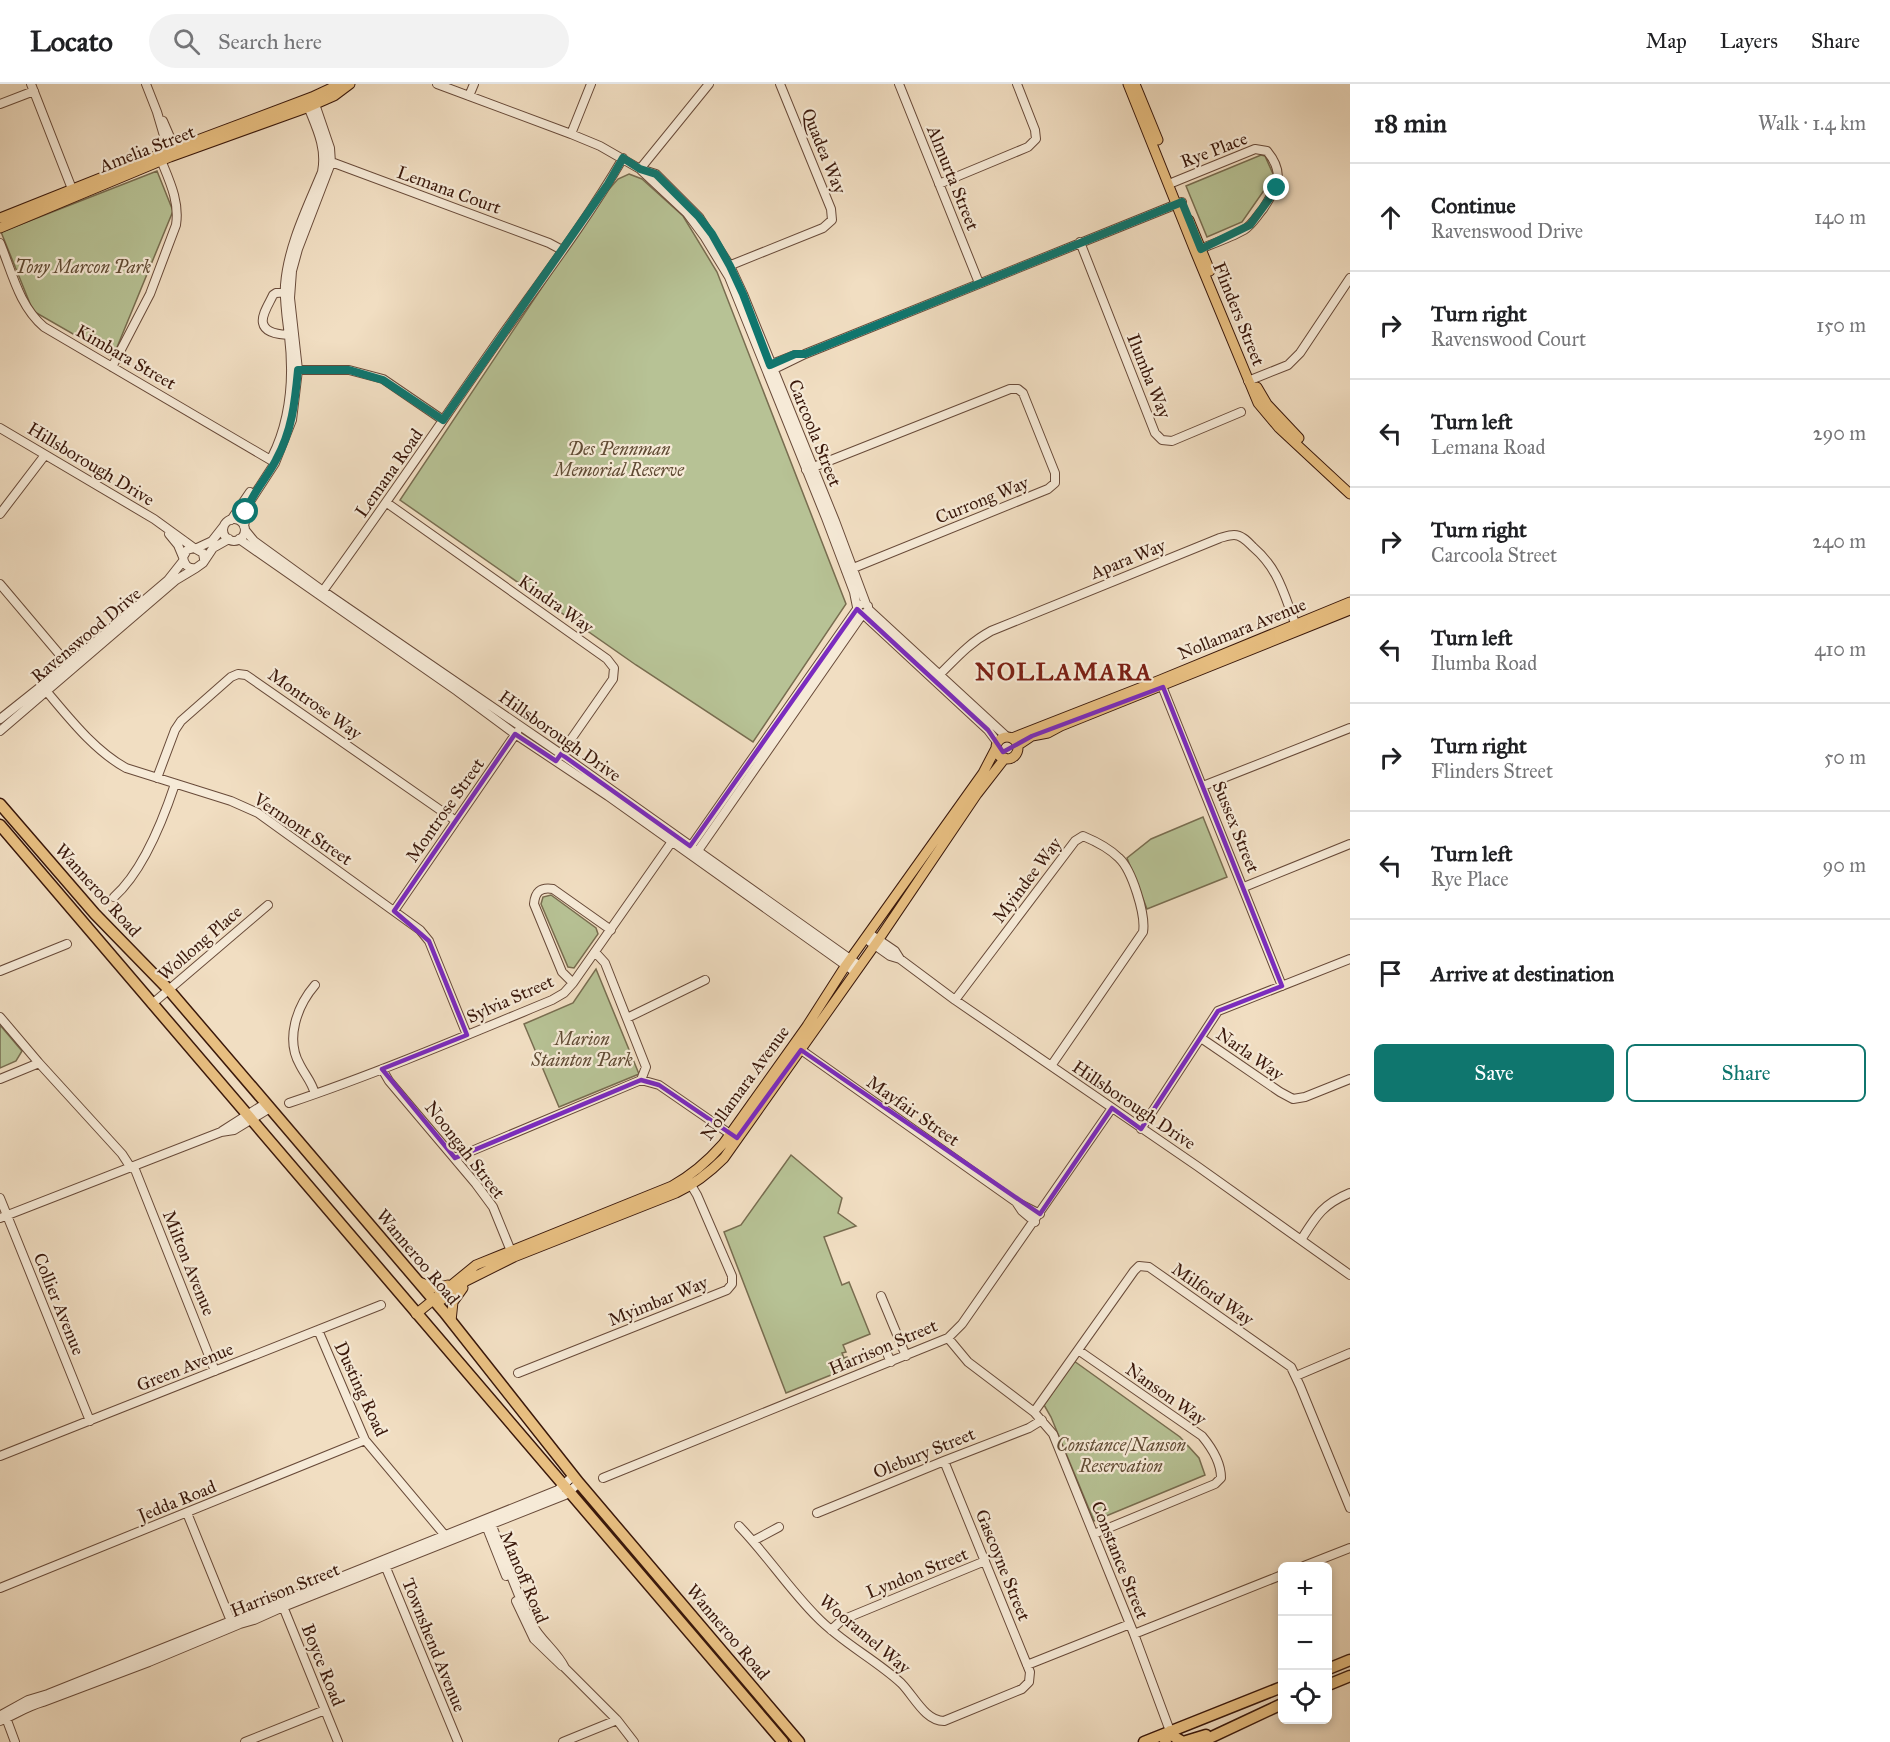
<!DOCTYPE html>
<html lang="en">
<head>
<meta charset="utf-8">
<style>
	body { margin:0; font-family:"IM FELL Great Primer",serif; background:#f2f2f2; color:#202124 }
	.controls { position:absolute; right:18px; bottom:18px; display:grid; overflow:hidden; border-radius:9px; box-shadow:0 3px 9px #0003 }
	.controls button { width:54px; height:54px; display:grid; place-items:center; padding:0; border:0; border-bottom:2px solid #e0e0e0; background:#fff; color:#202124; font:30px sans-serif }
	.stop { position:absolute; width:18px; height:18px; margin:-14px; border:4px solid #0f766e; border-radius:50%; background:#fff }
	.stop.end { background:#0f766e; border-color:#fff; box-shadow:0 2px 6px #0008 }
	.list { margin:0; padding:0; list-style:none }
	h2 { display:flex; justify-content:space-between; align-items:center; height:78px; margin:0; padding:0 24px; font-size:26px }
	h2 small { font-size:20px; font-weight:400; color:#757577 }
	.list li { display:grid; grid-template-columns:39px 1fr auto; gap:18px; align-items:center; box-sizing:border-box; height:108px; padding:0 24px; border-top:2px solid #e0e0e0 }
	.list b { display:block; font-size:22px; white-space:nowrap }
	.list p { margin:0; font-size:20px; white-space:nowrap; color:#757577 }
	.list em { font-size:20px; font-style:normal; color:#757577 }
	.actions { display:flex; gap:12px; padding:18px 24px }
	.actions a { flex:1; padding:14px 0; border:2px solid #0f766e; border-radius:9px; text-align:center; font-size:21px; color:#0f766e }
	.actions .main { background:#0f766e; color:#fff }
	.icon { flex:none; width:33px; height:33px; fill:none; stroke:currentColor; stroke-width:2; stroke-linecap:round; stroke-linejoin:round }
	.map { position:relative; flex:none; width:1350px; height:1658px; overflow:hidden }
	header { display:flex; align-items:center; gap:36px; box-sizing:border-box; height:84px; padding:0 30px; background:#fff; border-bottom:2px solid #e0e0e0 }
	header strong { font-size:28px }
	nav { display:flex; gap:33px; margin-inline-start:auto; font-size:21px }
	.search { width:420px; height:54px; background:#f2f2f2; display:flex; align-items:center; gap:15px; box-sizing:border-box; padding:0 21px; border-radius:33px; color:#757577; font-size:22px }
	main { display:flex }
	aside { flex:1; background:#fff }
	.map>svg:first-child { display:block }
</style>
</head>
<body>
<header>
<strong>Locato</strong>
<div class="search"><svg class="icon" aria-label="search" viewBox="0 0 24 24"><circle cx="10" cy="10" r="6"/><path d="M15 15l6 6"/></svg>Search here</div>
<nav><a>Map</a><a>Layers</a><a>Share</a></nav>
</header>
<main>
<div class="map">
<svg width="1350" height="1658" viewBox="0 0 1350 1658">
	<rect width="100%" height="100%" fill="#f1dec2"/>
	<filter id="stains"><feTurbulence type="fractalNoise" baseFrequency=".00333" numOctaves="4"/><feColorMatrix values="0 0 0 0 .2 0 0 0 0 .09 0 0 0 0 .02 0 0 0 .5 -.17"/></filter>
	<radialGradient id="worn" r=".72"><stop offset=".6" stop-color="#630" stop-opacity="0"/><stop offset="1" stop-color="#630" stop-opacity=".3"/></radialGradient>
	<!-- green -->
	<path fill="#b7c295" stroke="#786d50" stroke-width="1.5" d="M1261,71L1265,72L1274,92L1242,138L1207,153L1186,102Z
		M157,87L173,127L113,273L33,227L1,148Z
		M629,90L642,95L683,132L717,188L846,520L753,658L636,581L400,416L603,112L618,95Z
		M1203,733L1227,793L1147,825L1127,774L1151,755Z
		M551,811L596,844L598,850L574,884L568,883L541,820L543,813Z
		M596,885L639,990L559,1023L524,940L573,919Z
		M0,941L22,967L16,977L0,984Z
		M791,1071L842,1114L838,1129L856,1142L824,1153L842,1201L849,1198L870,1250L843,1261L846,1268L842,1269L844,1274L847,1273L851,1283L786,1309L724,1148L741,1141Z
		M1074,1277L1180,1353L1199,1374L1205,1391L1094,1437L1051,1333L1044,1321Z"/>
	<g fill="none" stroke-linecap="round" stroke-linejoin="round">
		<!-- minor casing -->
		<g stroke="#684a39" stroke-width="10">
			<path id="minor" d="M31,0L74,110
				M146,0L157,28L170,72
				M437,0L571,50L600,62L640,85L656,90L699,133L730,182L743,210L835,437L866,520
				M899,0L979,199
				M469,12L474,0
				M0,20L34,7
				M163,37L176,67
				M571,50L591,0
				M328,79H334L549,159L562,166
				M640,85L709,0
				M641,86L687,129L704,152L729,193L826,434L854,508L857,523
				M939,100L1028,63L1036,55L1035,46L1017,0
				M1169,100L1255,65L1267,67C1286,90 1277,103 1263,125C1257,132 1252,141 1244,146C1230,154 1212,160 1197,166
				M1080,158L1155,349L1162,356L1172,357L1241,328
				M0,159C12,188 19,222 44,243L274,378
				M726,183L823,144L832,136L831,125L780,0
				M289,208L276,209L273,211C270,218 261,231 263,239C265,250 284,251 293,251
				M767,282L795,271
				M112,283L150,210L176,141C180,116 168,94 159,71
				M296,286H349L383,295L443,336
				M768,288L805,270L1182,118
				M1248,297L1288,281L1300,269L1350,194
				M0,344L154,435L194,464
				M272,373C291,335 294,294 289,252C287,235 284,218 285,201C288,162 307,124 322,88C327,63 316,43 307,20
				M806,386L1010,305H1018L1023,309L1055,389V399L1048,405L846,487
				M387,419L607,575L614,584L613,595L558,674
				M0,430L45,371
				M223 446a11 11 0 1 1 22 0a11 11 0 1 1-22 0Z
				M231,436L250,408
				M244,442L249,419L275,379L292,336L298,286L290,214L292,187L298,165L331,79L330,64L314,17
				M245,446L254,457L323,507L561,670L860,882
				M169,450L178,461L183,473
				M239,455L457,607L515,650L608,712L855,888
				M197,464L212,457L223,443
				M204,475L203,469L194,464L187,466L183,473C184,481 188,485 196,484L203,479L213,464L229,455
				M0,500L71,584
				M320,511C382,426 440,340 500,254C542,195 587,136 623,74
				M868,525L1007,653
				M864,531L988,646L997,658
				M934,596C953,578 967,560 991,547L1220,454C1224,453 1229,451 1234,451C1242,451 1248,458 1253,463C1280,486 1284,512 1297,544
				M1160,597L1282,902
				M42,602C67,631 92,665 126,684L231,717L258,729L420,846L429,857L467,951
				M0,635L68,581L168,496L183,477
				M0,647L176,496L196,484
				M157,694L175,646L181,637L231,593L238,590L246,591L456,737
				M1203,702L1350,644
				M689,765L857,525
				M695,771L862,531L868,527V522L864,519L859,521L857,525L862,531
				M1244,803L1350,760
				M114,813C142,788 163,736 175,700
				M394,827L517,648
				M870,850L895,867L900,875
				M866,855L890,872L900,875L955,916L1197,1082L1350,1191
				M595,868L605,879L646,983L641,996L659,1001L733,1052
				M0,887L67,860
				M573,899L562,888L534,820C535,808 540,803 553,805L611,846
				M315,901C297,922 285,955 300,981C305,991 312,998 315,1010
				M955,916L1075,757L1083,752C1095,757 1110,765 1119,774C1132,786 1146,831 1143,848L1051,982
				M152,920L268,821
				M0,933L39,979L122,1070L131,1084
				M627,934L705,896
				M1201,954L1280,1008L1293,1015L1305,1013L1350,995
				M797,963L1016,1118L1040,1130
				M382,985L389,997L476,1100L493,1123L513,1172
				M0,995L39,979
				M289,1019C378,989 465,952 552,916L564,909L573,899L673,756
				M1141,1045L1218,927L1350,875
				M222,1047L266,1019
				M455,1074L641,996
				M134,1083L215,1287
				M0,1114L90,1337
				M1016,1118L1022,1127L1035,1138
				M0,1134L221,1048L234,1046L270,1024
				M1301,1156C1316,1132 1323,1120 1350,1109
				M881,1212L906,1272
				M318,1246L365,1356L448,1455
				M948,1254L968,1278L1034,1328L1053,1350L1134,1550L1170,1647
				M885,1265L891,1278
				M1078,1266L1202,1352C1212,1364 1221,1379 1221,1394L1215,1400L1094,1450
				M518,1289L727,1206L732,1200V1192L697,1111L688,1096
				M1296,1292L1350,1269
				M1034,1328L1134,1187L1139,1182L1149,1183L1291,1283L1300,1302L1350,1424
				M0,1372L381,1221
				M603,1394L948,1254L962,1240L1112,1024
				M187,1429L233,1542
				M817,1429L944,1377L1029,1344L1042,1336
				M490,1437C504,1471 515,1507 532,1540C541,1557 557,1567 565,1584L617,1636L634,1658
				M485,1439L506,1492
				M739,1442C767,1471 789,1505 817,1533C842,1559 875,1575 901,1599C914,1612 925,1637 944,1637L1022,1605L1029,1598L1030,1588L944,1377
				M753,1457L779,1443
				M384,1479L458,1658
				M1304,1482L1350,1464
				M0,1504L365,1356
				M516,1517L534,1555L562,1582
				M282,1520L338,1658
				M831,1546L842,1536L985,1477
				M1134,1550L1282,1491
				M1027,1581L1130,1540
				M1,1631L28,1616L48,1610L231,1537L263,1527L281,1517L558,1406L573,1392
				M5,1631L15,1658
				M0,1637C16,1630 26,1623 43,1618L149,1578L240,1540L254,1536L283,1523L565,1411L579,1399
				M245,1658L325,1626
				M563,1658L617,1636"/>
		</g>
		<!-- major casing -->
		<g stroke="#3a180b" stroke-width="11">
			<path id="major" d="M1128,0L1195,167L1258,319L1279,344L1350,410
				M1135,0L1158,56
				M0,134L168,67L312,13L340,0
				M1189,136L1210,187
				M0,144L170,73L309,23L334,12L350,0
				M1257,303L1267,320L1299,354
				M996 664a11 11 0 1 1 22 0a11 11 0 1 1-22 0Z
				M1012,654L1160,596L1350,518
				M1017,662L1032,652L1048,649L1061,642L1350,526
				M419,1198L435,1204L448,1201
				M440,1217L466,1197L514,1173L676,1109C695,1100 709,1089 724,1074L879,855L977,710L1005,674
				M416,1230L476,1181L672,1102C692,1091 708,1077 723,1060L807,942L846,881L983,689L996,664
				M451,1237L453,1218L463,1204"/>
		</g>
		<!-- highway casing -->
		<g stroke="#3a180b" stroke-width="13">
			<path id="highway" d="M0,720L95,830L169,906L270,1024L444,1228L579,1399L799,1658
				M0,741L783,1658
				M1328,1585L1350,1576
				M1328,1601L1350,1592
				M1170,1647L1173,1652L1183,1658L1206,1651
				M1144,1658L1282,1603
				M1165,1658H1166
				M1201,1658L1282,1620"/>
		</g>
		<!-- minor -->
		<use href="#minor" stroke="#f6ead7" stroke-width="8"/>
		<!-- major -->
		<use href="#major" stroke="#e8bf81" stroke-width="9"/>
		<!-- highway -->
		<use href="#highway" stroke="#e8bf81" stroke-width="10"/>
	</g>
	<g fill="none" stroke-linecap="round" stroke-linejoin="round">
		<!-- route -->
		<path stroke="#0f766e" stroke-width="8" d="M246,428C252,409 267,394 276,376C292,347 295,318 298,286H349L383,296L443,336L608,100L623,74L640,85L656,90L699,133L712,150L730,182L743,210L770,281L795,270H805L1182,118L1201,165L1250,141L1277,104"/>
	</g>
	<!-- marked area -->
	<path fill="none" stroke="#7b2cbf" stroke-width="4.5" stroke-linejoin="round" d="M857,525L988,646L1003,668L1032,652L1163,603L1282,902L1218,927L1141,1045L1112,1024L1040,1130L801,966L737,1054L659,1001L641,996L455,1074L382,985L467,951L429,857L394,827L515,650L556,677L561,670L690,762Z"/>
	<g text-anchor="middle" stroke-width="4.5" stroke-linejoin="round" paint-order="stroke">
		<!-- street labels -->
		<g font-size="18" fill="#3a180b" stroke="#f6ead7">
			<text transform="translate(147 65) rotate(-21)" y="6">Amelia Street</text>
			<text transform="translate(1214 66) rotate(-21)" y="6">Rye Place</text>
			<text transform="translate(824 67) rotate(68)" y="6">Quadea Way</text>
			<text transform="translate(953 94) rotate(68)" y="6">Almurta Street</text>
			<text transform="translate(449 106) rotate(20)" y="6">Lemana Court</text>
			<text transform="translate(1239 230) rotate(68)" y="6">Flinders Street</text>
			<text transform="translate(126 273) rotate(30)" y="6">Kimbara Street</text>
			<text transform="translate(1149 292) rotate(68)" y="6">Ilumba Way</text>
			<text transform="translate(815 349) rotate(68)" y="6">Carcoola Street</text>
			<text transform="translate(91 380) rotate(31)" y="6">Hillsborough Drive</text>
			<text transform="translate(389 389) rotate(-55)" y="6">Lemana Road</text>
			<text transform="translate(982 416) rotate(-22)" y="6">Currong Way</text>
			<text transform="translate(1128 475) rotate(-22)" y="6">Apara Way</text>
			<text transform="translate(556 520) rotate(35)" y="6">Kindra Way</text>
			<text transform="translate(1242 545) rotate(-22)" y="6">Nollamara Avenue</text>
			<text transform="translate(86 551) rotate(-40)" y="6">Ravenswood Drive</text>
			<text transform="translate(315 620) rotate(35)" y="6">Montrose Way</text>
			<text transform="translate(560 652) rotate(35)" y="6">Hillsborough Drive</text>
			<text transform="translate(445 726) rotate(-55)" y="6">Montrose Street</text>
			<text transform="translate(1236 743) rotate(68)" y="6">Sussex Street</text>
			<text transform="translate(303 745) rotate(34)" y="6">Vermont Street</text>
			<text transform="translate(1027 796) rotate(-53)" y="6">Myindee Way</text>
			<text transform="translate(98 806) rotate(48)" y="6">Wanneroo Road</text>
			<text transform="translate(200 859) rotate(-41)" y="6">Wollong Place</text>
			<text transform="translate(510 915) rotate(-24)" y="6">Sylvia Street</text>
			<text transform="translate(1250 970) rotate(35)" y="6">Narla Way</text>
			<text transform="translate(745 999) rotate(-54)" y="6">Nollamara Avenue</text>
			<text transform="translate(1134 1021) rotate(34)" y="6">Hillsborough Drive</text>
			<text transform="translate(913 1027) rotate(35)" y="6">Mayfair Street</text>
			<text transform="translate(465 1066) rotate(52)" y="6">Noongah Street</text>
			<text transform="translate(418 1173) rotate(50)" y="6">Wanneroo Road</text>
			<text transform="translate(189 1179) rotate(68)" y="6">Milton Avenue</text>
			<text transform="translate(1213 1210) rotate(35)" y="6">Milford Way</text>
			<text transform="translate(658 1217) rotate(-22)" y="6">Myimbar Way</text>
			<text transform="translate(59 1220) rotate(68)" y="6">Collier Avenue</text>
			<text transform="translate(883 1263) rotate(-23)" y="6">Harrison Street</text>
			<text transform="translate(185 1283) rotate(-22)" y="6">Green Avenue</text>
			<text transform="translate(361 1305) rotate(65)" y="6">Dusting Road</text>
			<text transform="translate(1166 1310) rotate(35)" y="6">Nanson Way</text>
			<text transform="translate(924 1369) rotate(-22)" y="6">Olebury Street</text>
			<text transform="translate(177 1417) rotate(-22)" y="6">Jedda Road</text>
			<text transform="translate(1120 1476) rotate(68)" y="6">Constance Street</text>
			<text transform="translate(1003 1481) rotate(68)" y="6">Gascoyne Street</text>
			<text transform="translate(917 1489) rotate(-22)" y="6">Lyndon Street</text>
			<text transform="translate(524 1493) rotate(67)" y="6">Manoff Road</text>
			<text transform="translate(285 1506) rotate(-22)" y="6">Harrison Street</text>
			<text transform="translate(728 1548) rotate(50)" y="6">Wanneroo Road</text>
			<text transform="translate(865 1550) rotate(40)" y="6">Wooramel Way</text>
			<text transform="translate(434 1561) rotate(68)" y="6">Townshend Avenue</text>
			<text transform="translate(323 1581) rotate(68)" y="6">Boyce Road</text>
		</g>
		<!-- park labels -->
		<g font-size="18" font-style="italic" fill="#604b34" stroke="#f6ead7">
			<text x="83" y="189">Tony Marcon Park</text>
			<text x="619" y="371">Des Pennman<tspan x="619" dy="21">Memorial Reserve</tspan></text>
			<text x="582" y="961">Marion<tspan x="582" dy="21">Stainton Park</tspan></text>
			<text x="1121" y="1367">Constance/Nanson<tspan x="1121" dy="21">Reservation</tspan></text>
		</g>
		<!-- district labels -->
		<g font-size="24" font-weight="bold" letter-spacing="1.5" fill="#7a1f14" stroke="#f6ead7">
			<text x="1064" y="596">NOLLAMARA</text>
		</g>
	</g>
	<rect width="100%" height="100%" filter="url(#stains)"/>
	<rect width="100%" height="100%" fill="url(#worn)"/>
</svg>
<div class="controls">
<button>+</button>
<button>−</button>
<button><svg class="icon" aria-label="locate" viewBox="0 0 24 24"><circle cx="12" cy="12" r="6"/><path d="M12 2v4M12 18v4M2 12h4M18 12h4"/></svg></button>
</div>
<div class="stop" style="left:246px;top:428px"></div>
<div class="stop end" style="left:1277px;top:104px"></div>
</div>
<aside>
<h2>18 min<small>Walk · 1.4 km</small></h2>
<ul class="list">
<li><svg class="icon" aria-label="ahead" viewBox="0 0 24 24"><path d="M12 20V5M6 11l6-6 6 6"/></svg><div><b>Continue</b><p>Ravenswood Drive</p></div><em>140 m</em></li>
<li><svg class="icon" aria-label="right" viewBox="0 0 24 24"><path d="M7 20v-9h11M14 6l5 5-5 5"/></svg><div><b>Turn right</b><p>Ravenswood Court</p></div><em>150 m</em></li>
<li><svg class="icon" aria-label="left" viewBox="0 0 24 24"><path d="M17 20v-9H6M10 6l-5 5 5 5"/></svg><div><b>Turn left</b><p>Lemana Road</p></div><em>290 m</em></li>
<li><svg class="icon" aria-label="right" viewBox="0 0 24 24"><path d="M7 20v-9h11M14 6l5 5-5 5"/></svg><div><b>Turn right</b><p>Carcoola Street</p></div><em>240 m</em></li>
<li><svg class="icon" aria-label="left" viewBox="0 0 24 24"><path d="M17 20v-9H6M10 6l-5 5 5 5"/></svg><div><b>Turn left</b><p>Ilumba Road</p></div><em>410 m</em></li>
<li><svg class="icon" aria-label="right" viewBox="0 0 24 24"><path d="M7 20v-9h11M14 6l5 5-5 5"/></svg><div><b>Turn right</b><p>Flinders Street</p></div><em>50 m</em></li>
<li><svg class="icon" aria-label="left" viewBox="0 0 24 24"><path d="M17 20v-9H6M10 6l-5 5 5 5"/></svg><div><b>Turn left</b><p>Rye Place</p></div><em>90 m</em></li>
<li><svg class="icon" aria-label="arrive" viewBox="0 0 24 24"><path d="M6 21V4h12l-3 4 3 4H6"/></svg><div><b>Arrive at destination</b></div></li>
</ul>
<div class="actions"><a class="main">Save</a><a>Share</a></div>
</aside>
</main>
</body>
</html>
